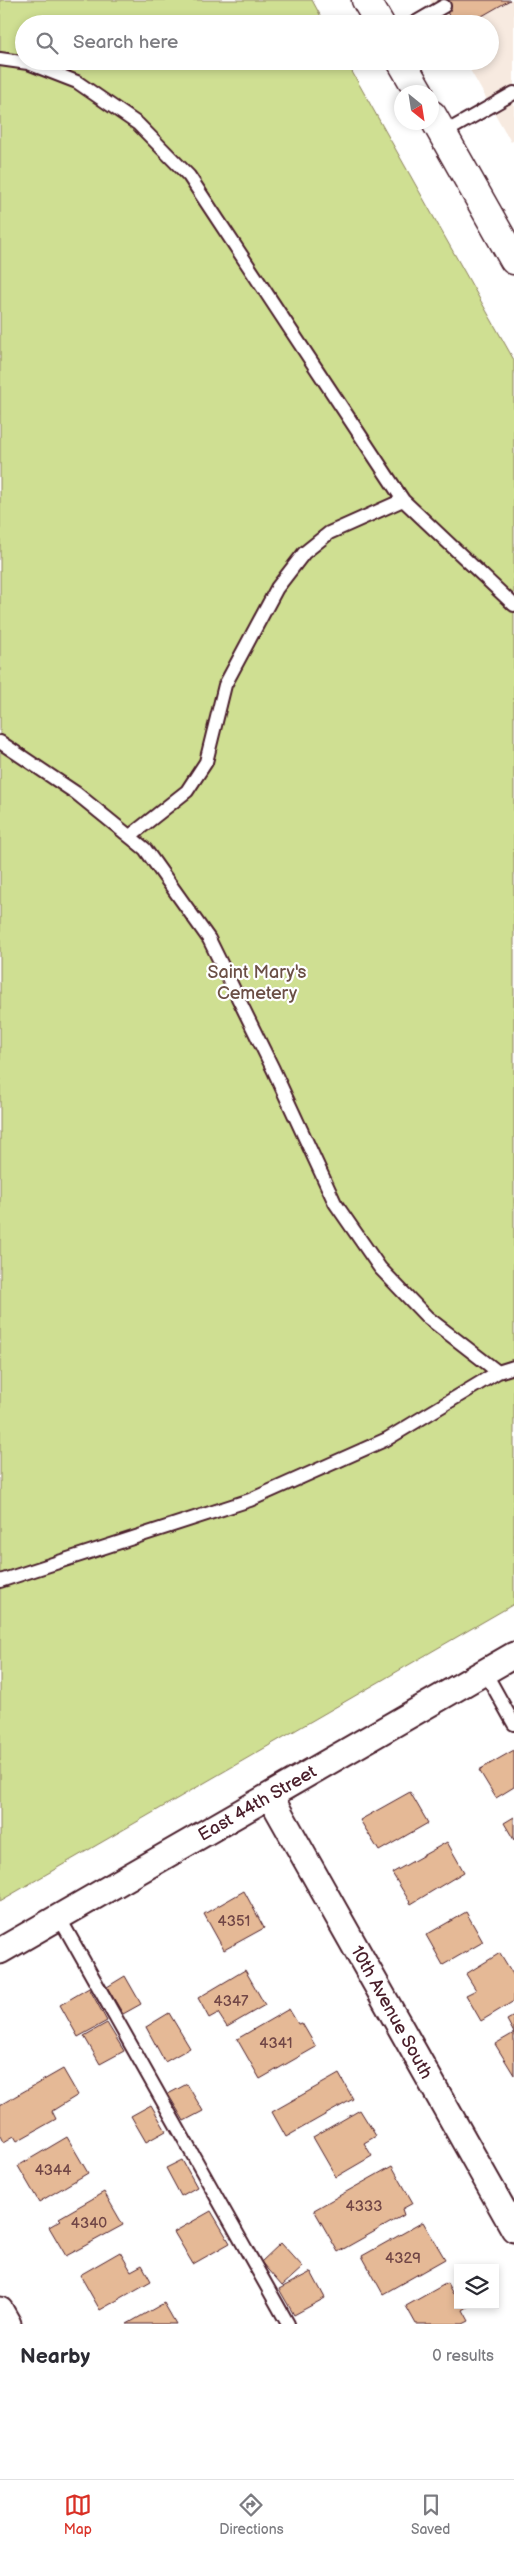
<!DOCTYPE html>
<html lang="en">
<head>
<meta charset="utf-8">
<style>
	body { margin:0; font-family:"Balsamiq Sans",sans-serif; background:#f2f2f3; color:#2b2b33 }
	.controls { position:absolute; right:15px; bottom:15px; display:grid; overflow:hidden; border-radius:0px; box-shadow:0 2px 8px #0003 }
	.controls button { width:45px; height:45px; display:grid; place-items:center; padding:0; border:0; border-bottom:1px solid #e1e1e2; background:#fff; color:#2b2b33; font:25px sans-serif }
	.compass { position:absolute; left:394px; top:85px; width:45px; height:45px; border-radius:50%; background:#fff; box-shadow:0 2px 8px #0003; rotate:150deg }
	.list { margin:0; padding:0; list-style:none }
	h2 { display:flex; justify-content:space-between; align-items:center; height:65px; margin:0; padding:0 20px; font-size:21px }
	h2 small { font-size:16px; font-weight:400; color:#7c7c81 }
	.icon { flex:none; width:28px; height:28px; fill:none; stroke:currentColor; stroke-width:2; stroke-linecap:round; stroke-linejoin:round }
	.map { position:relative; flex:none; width:514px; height:2324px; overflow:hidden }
	.search { position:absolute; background:#fff; box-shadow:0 2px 8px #0003; left:15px; right:15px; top:15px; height:55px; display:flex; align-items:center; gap:12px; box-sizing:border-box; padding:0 18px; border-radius:28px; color:#7c7c81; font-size:19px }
	.sheet { height:155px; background:#fff }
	nav { display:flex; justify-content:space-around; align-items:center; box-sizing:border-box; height:70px; border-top:1px solid #e1e1e2; background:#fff; font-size:14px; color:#7c7c81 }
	nav a { display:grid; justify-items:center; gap:2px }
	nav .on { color:#d93025 }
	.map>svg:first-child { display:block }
</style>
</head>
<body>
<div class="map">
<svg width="514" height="2324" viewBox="0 0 514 2324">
	<rect width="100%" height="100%" fill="#fff"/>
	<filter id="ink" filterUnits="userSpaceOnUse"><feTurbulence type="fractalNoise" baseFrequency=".02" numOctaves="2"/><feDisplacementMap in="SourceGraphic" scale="10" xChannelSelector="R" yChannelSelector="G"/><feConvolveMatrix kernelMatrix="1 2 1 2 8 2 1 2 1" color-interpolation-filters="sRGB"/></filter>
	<g filter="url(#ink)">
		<!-- built -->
		<path fill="#f7eae0" d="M430,0H514V140L511,142L465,61H490V24H443Z"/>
		<!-- green -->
		<path fill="#cfdf92" stroke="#8c7f5e" d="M0,0H312L325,24H24V61H346L514,360V1604L0,1901Z"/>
		<!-- building -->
		<path fill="#e5b996" stroke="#4a1f2b" d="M440,0H510L468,24H454Z
			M514,1750V1787L496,1798L479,1770Z
			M410,1792L428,1823L379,1851L360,1820Z
			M514,1817V1840L504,1823Z
			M447,1842L464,1872L411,1904L392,1873Z
			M244,1891L264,1928L224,1950L204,1914Z
			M466,1912L483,1942L443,1965L426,1935Z
			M500,1953L514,1976V2001L481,2021L466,1995L476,1990L466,1974Z
			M245,1970L265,2005L227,2027L218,2013L209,2018L198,1998Z
			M125,1976L141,2004L123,2014L107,1987Z
			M89,1988L107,2021L78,2037L60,2005Z
			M289,2009L298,2024L302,2023L316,2047L260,2079L237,2039Z
			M169,2013L190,2048L165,2062L146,2027Z
			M514,2016V2075L495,2044L514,2033L507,2020Z
			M107,2023L124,2051L100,2064L84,2036Z
			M63,2069L78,2095L52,2111L56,2119L17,2141L14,2136L4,2142L0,2134V2105Z
			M339,2074L353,2099L286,2137L272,2112Z
			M187,2084L203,2111L184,2121L168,2094Z
			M151,2105L166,2131L146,2142L131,2116Z
			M360,2110L376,2136L364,2143L372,2156L336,2177L313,2137Z
			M67,2137L88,2173L39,2202L18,2166Z
			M182,2160L197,2187L181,2196L166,2168Z
			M392,2166L413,2203L402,2209L404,2215L338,2252L314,2210Z
			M104,2192L123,2225L66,2256L49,2227L61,2220L59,2218Z
			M211,2211L230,2243L193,2264L174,2232Z
			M423,2222L445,2259L383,2294L362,2256Z
			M281,2243L303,2267L282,2286L261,2262Z
			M120,2252L131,2271L142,2265L151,2281L100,2310L80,2275Z
			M311,2272L325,2298L294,2315L279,2289Z
			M447,2283L453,2294L458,2291V2305H471L463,2310L469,2321L463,2324H416L406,2306Z
			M164,2303L176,2324H127Z"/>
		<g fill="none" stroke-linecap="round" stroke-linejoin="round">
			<!-- lane casing -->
			<g stroke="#4a1f2b" stroke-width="16">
				<path id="lane" d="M413,24L444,6
					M0,59L28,63L77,82L138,124L189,176L403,500L514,605
					M442,134L514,93
					M0,742L76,793L145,849L209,939L273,1069L335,1203L380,1268L427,1317L498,1372
					M130,836L187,791L206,762L225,685L277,588L304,553L329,533L403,500
					M0,1581L250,1500L387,1439L498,1372L514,1367
					M485,1672L514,1724
					M59,1917L288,2324"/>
			</g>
			<!-- street casing -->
			<g stroke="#4a1f2b" stroke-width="29">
				<path id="street" d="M270,1796L514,2229
					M0,1951L514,1655
					M0,2310L8,2324"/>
			</g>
			<!-- secondary casing -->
			<g stroke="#4a1f2b" stroke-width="31">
				<path id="secondary" d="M366,0L380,24
					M401,61L419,92
					M432,115L514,260"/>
			</g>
			<!-- lane -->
			<use href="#lane" stroke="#fff" stroke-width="12"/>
			<!-- street -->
			<use href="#street" stroke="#fff" stroke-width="25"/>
			<!-- secondary -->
			<use href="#secondary" stroke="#fff" stroke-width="28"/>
		</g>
	</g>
	<g text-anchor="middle" stroke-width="4.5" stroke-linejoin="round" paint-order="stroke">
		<!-- number labels -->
		<g font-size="15" fill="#714646">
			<text x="234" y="1926">4351</text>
			<text x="231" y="2006">4347</text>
			<text x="276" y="2048">4341</text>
			<text x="53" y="2175">4344</text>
			<text x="364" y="2211">4333</text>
			<text x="89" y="2228">4340</text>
			<text x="403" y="2263">4329</text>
		</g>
		<!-- park labels -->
		<g font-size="18" fill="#6b4f45" stroke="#fff">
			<text x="257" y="978">Saint Mary's<tspan x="257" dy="21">Cemetery</tspan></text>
		</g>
		<!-- street labels -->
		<g font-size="18" fill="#4a1f2b" stroke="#fff">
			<text transform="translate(257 1803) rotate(-30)" y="6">East 44th Street</text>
			<text transform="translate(392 2012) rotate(61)" y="6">10th Avenue South</text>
		</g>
	</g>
</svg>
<div class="controls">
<button><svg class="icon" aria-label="layers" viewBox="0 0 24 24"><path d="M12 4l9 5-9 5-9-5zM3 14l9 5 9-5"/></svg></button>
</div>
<svg class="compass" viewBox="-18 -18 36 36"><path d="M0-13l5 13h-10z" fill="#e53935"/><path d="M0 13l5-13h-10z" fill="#7c7c81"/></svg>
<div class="search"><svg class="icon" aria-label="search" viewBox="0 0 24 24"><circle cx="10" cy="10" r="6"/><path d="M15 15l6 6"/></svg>Search here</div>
</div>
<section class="sheet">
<h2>Nearby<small>0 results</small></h2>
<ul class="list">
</ul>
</section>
<nav>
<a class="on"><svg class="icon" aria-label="map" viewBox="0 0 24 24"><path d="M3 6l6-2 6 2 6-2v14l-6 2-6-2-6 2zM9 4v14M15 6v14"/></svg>Map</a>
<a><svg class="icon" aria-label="directions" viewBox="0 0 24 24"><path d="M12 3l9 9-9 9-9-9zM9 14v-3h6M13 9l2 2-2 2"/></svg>Directions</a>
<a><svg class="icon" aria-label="saved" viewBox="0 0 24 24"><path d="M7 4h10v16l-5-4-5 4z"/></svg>Saved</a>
</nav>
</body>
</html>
